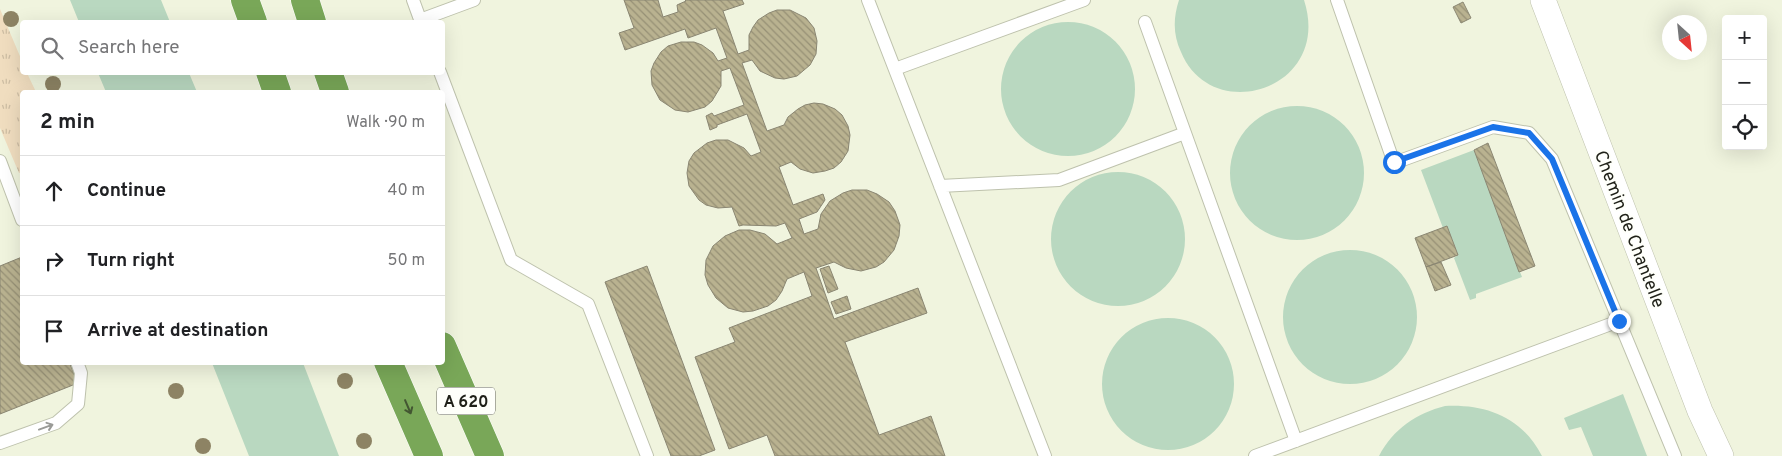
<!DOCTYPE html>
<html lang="en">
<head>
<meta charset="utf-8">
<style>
	body { margin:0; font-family:Overpass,sans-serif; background:#f2f2f2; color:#202124 }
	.controls { position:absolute; right:15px; top:15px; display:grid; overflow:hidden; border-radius:5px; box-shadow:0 5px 20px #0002 }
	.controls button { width:45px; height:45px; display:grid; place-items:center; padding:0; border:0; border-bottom:1px solid #e0e0e0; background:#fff; color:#202124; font:25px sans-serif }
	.compass { position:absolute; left:1662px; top:15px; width:45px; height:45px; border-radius:50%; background:#fff; box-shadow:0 5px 20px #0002; rotate:153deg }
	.stop { position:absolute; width:15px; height:15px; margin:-11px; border:4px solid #1a73e8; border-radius:50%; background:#fff }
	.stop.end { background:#1a73e8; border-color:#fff; box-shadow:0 1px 5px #0008 }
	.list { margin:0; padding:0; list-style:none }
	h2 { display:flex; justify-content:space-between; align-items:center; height:65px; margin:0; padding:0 20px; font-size:21px }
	h2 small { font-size:16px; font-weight:400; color:#757577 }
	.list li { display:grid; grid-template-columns:32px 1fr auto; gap:15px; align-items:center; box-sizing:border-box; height:70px; padding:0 20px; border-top:1px solid #e0e0e0 }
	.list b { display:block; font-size:19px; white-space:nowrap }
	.list em { font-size:16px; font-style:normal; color:#757577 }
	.icon { flex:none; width:28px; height:28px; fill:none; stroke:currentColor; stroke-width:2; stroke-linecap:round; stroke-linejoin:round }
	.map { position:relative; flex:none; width:1782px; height:456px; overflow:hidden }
	.search { position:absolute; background:#fff; box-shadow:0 5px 20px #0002; left:20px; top:20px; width:425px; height:55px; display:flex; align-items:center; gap:12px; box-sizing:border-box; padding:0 18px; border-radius:5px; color:#757577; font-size:19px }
	.panel { position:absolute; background:#fff; box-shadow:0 5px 20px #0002; left:20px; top:90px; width:425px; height:275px; border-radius:5px }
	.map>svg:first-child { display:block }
</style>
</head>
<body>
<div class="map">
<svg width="1782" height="456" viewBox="0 0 1782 456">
	<defs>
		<pattern id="grass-tufts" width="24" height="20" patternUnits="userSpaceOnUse" patternTransform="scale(1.25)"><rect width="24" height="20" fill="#f0ddbf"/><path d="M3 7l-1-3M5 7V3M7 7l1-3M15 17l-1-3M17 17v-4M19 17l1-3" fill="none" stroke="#cdbda3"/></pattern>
		<pattern id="building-back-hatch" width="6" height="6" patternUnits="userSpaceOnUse" patternTransform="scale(1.25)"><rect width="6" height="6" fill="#b9b290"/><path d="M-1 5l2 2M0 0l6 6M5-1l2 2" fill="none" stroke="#969075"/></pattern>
	</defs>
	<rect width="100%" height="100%" fill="#f0f4de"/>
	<!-- grass -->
	<path fill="url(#grass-tufts)" d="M0,9L22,61V72L27,73L36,92H22V172L19,173L0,128Z"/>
	<!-- water -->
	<path fill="#b9d8c0" d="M70,0H161L170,22H79Z
		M1179,0H1304C1333,89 1212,127 1181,52C1173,35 1173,18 1179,0Z
		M1001 89a67 67 0 1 1 134 0a67 67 0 1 1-134 0Z
		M98,73H189L197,92H106Z
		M1230 173a67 67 0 1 1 134 0a67 67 0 1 1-134 0Z
		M1474,150L1522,277L1476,294V298L1470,300L1454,258L1458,255L1447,226L1443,228L1421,170Z
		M1051 239a67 67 0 1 1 134 0a67 67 0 1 1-134 0Z
		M1283 317a67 67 0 1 1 134 0a67 67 0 1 1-134 0Z
		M1102 384a66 66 0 1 1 132 0a66 66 0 1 1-132 0Z
		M212,363H303L339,456H249Z
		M1623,394L1647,456H1593L1581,427L1569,430L1564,418Z
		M1445,406C1486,404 1522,417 1542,456H1379C1393,429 1417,413 1445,406Z"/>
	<!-- building -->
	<path fill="url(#building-back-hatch)" stroke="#8a8672" d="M624,0H658L663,17L678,12L677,5L686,1L685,0H742L744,4L723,11L738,54L749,50V35L753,27L758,20L769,13L777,10H790L806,18L814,28L817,41L816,54L810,65L797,76L784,79L775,78L760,71L752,60L742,63L767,131L784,125L788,117L798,109L805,105L814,103L823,104L835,109L842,115L848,126L850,135L848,151L841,162L834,168L825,171L813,173L800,169L791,162L779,167L793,205L823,194L825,200L817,212L799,219L804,234L818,229L821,214L830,201L843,193L852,190H867L877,194L889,202L895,211L900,225L899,236L894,250L884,262L876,267L861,271L846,268L834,262L816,268L834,319L918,288L927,313L845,342L879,435L931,416L945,456H775L767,435L729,449L695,357L735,342L729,328L812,296L804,272L787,279L782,291L776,300L768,306L753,311L743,312L728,308L716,298L708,285L705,275L706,260L713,246L725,236L739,230H750L765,234L777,244L792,238L785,223L776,226L743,225L739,226L732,207L718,208L706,205L699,200L689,186L687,173L689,161L694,153L707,143L716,140H728L744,148L751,156L761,152L747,114L717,125V127L710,130L706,116L712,113L714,116L744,105L730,68L721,71V86L712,101L705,107L688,112L675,110L660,100L652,85L651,71L654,63L661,52L668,46L681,42H694L702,45L713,53L718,61L727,58L716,28L688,38L685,29L625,50L619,33L634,28Z
		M1463,2L1471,18L1461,23L1453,7Z
		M1488,143L1535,266L1519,272L1474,150Z
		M1447,226L1458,255L1426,267L1415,238Z
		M22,257V362H69L78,383L0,414V266Z
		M1441,262L1451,285L1435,291L1426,267Z
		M647,266L715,450L699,456H671L605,282Z
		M829,266L838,289L828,293L820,269Z
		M847,296L851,309L836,314L831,302Z"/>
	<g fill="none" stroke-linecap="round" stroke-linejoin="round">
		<!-- service casing -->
		<g stroke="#bec2ad" stroke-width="14">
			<path id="service" d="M413,0L421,22
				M868,0L1045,456
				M1337,0L1394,163L1493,127L1529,133L1552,159L1675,456
				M420,20L474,0
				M1145,22L1296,441
				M895,69L1084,0
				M440,72L511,260L588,304L647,456
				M0,161L22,220
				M940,186L1059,180L1185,133
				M0,443L56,423L78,404L81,373L77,362
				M1255,456L1619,321"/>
		</g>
		<!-- minor casing -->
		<g stroke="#bec2ad" stroke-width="26">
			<path id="minor" d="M1543,0L1700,411L1721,456"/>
		</g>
		<!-- motorway casing -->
		<g stroke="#fff" stroke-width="29">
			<path id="motorway" d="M245,0L253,22
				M305,0L312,22
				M270,72L277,92
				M328,72L335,92
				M442,346L490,456
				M388,362L429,456"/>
		</g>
		<!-- service -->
		<use href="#service" stroke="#fff" stroke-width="12"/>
		<!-- minor -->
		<use href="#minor" stroke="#fff" stroke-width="25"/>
		<!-- motorway -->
		<use href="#motorway" stroke="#79a758" stroke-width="28"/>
	</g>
	<!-- trees -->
	<g fill="#8d8364">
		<circle cx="11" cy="19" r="8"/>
		<circle cx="53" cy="84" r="8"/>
		<circle cx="345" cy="381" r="8"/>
		<circle cx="176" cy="391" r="8"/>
		<circle cx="364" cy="441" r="8"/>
		<circle cx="203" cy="446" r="8"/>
	</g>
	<!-- one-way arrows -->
	<defs><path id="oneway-shaft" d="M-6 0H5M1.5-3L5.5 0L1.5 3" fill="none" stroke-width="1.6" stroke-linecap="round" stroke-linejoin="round" transform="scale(1.25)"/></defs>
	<use stroke="#435632" href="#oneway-shaft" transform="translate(408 407) rotate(67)"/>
	<use stroke="#9a9b97" href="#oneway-shaft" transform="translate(46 427) rotate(-20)"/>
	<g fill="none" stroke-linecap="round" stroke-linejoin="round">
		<!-- route -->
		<path stroke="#1a73e8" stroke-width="6" d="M1394,162L1493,127L1529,133L1552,159L1619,321"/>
	</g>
	<g text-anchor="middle" stroke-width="4" stroke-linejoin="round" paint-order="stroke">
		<!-- shield labels -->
		<rect fill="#fefffa" stroke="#62635c" stroke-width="1" x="437" y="387.5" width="58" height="27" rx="4"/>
		<g font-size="16" font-weight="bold" fill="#1f2018">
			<text x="466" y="407">A 620</text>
		</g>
		<!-- street labels -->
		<g font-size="18" fill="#1f2018" stroke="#fefffa">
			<text transform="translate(1630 229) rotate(69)" y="6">Chemin de Chantelle</text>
		</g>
	</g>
</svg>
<div class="controls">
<button>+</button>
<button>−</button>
<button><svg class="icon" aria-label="locate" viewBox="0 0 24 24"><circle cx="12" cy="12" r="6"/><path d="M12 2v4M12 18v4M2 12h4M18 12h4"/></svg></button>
</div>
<svg class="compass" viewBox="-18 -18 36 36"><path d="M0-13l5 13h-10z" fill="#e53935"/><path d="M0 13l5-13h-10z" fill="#757577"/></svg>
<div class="stop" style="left:1394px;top:162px"></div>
<div class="stop end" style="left:1619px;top:321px"></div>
<div class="search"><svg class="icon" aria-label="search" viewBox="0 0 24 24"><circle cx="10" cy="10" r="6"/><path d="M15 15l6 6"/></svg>Search here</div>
<section class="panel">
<h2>2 min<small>Walk · 90 m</small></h2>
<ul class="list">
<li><svg class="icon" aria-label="ahead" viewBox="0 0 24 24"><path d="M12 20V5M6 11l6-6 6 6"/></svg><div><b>Continue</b></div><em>40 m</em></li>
<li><svg class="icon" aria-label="right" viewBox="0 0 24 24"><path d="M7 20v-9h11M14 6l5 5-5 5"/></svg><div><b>Turn right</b></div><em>50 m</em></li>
<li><svg class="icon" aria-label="arrive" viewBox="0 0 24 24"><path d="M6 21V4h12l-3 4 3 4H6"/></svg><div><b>Arrive at destination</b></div></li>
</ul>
</section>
</div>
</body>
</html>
